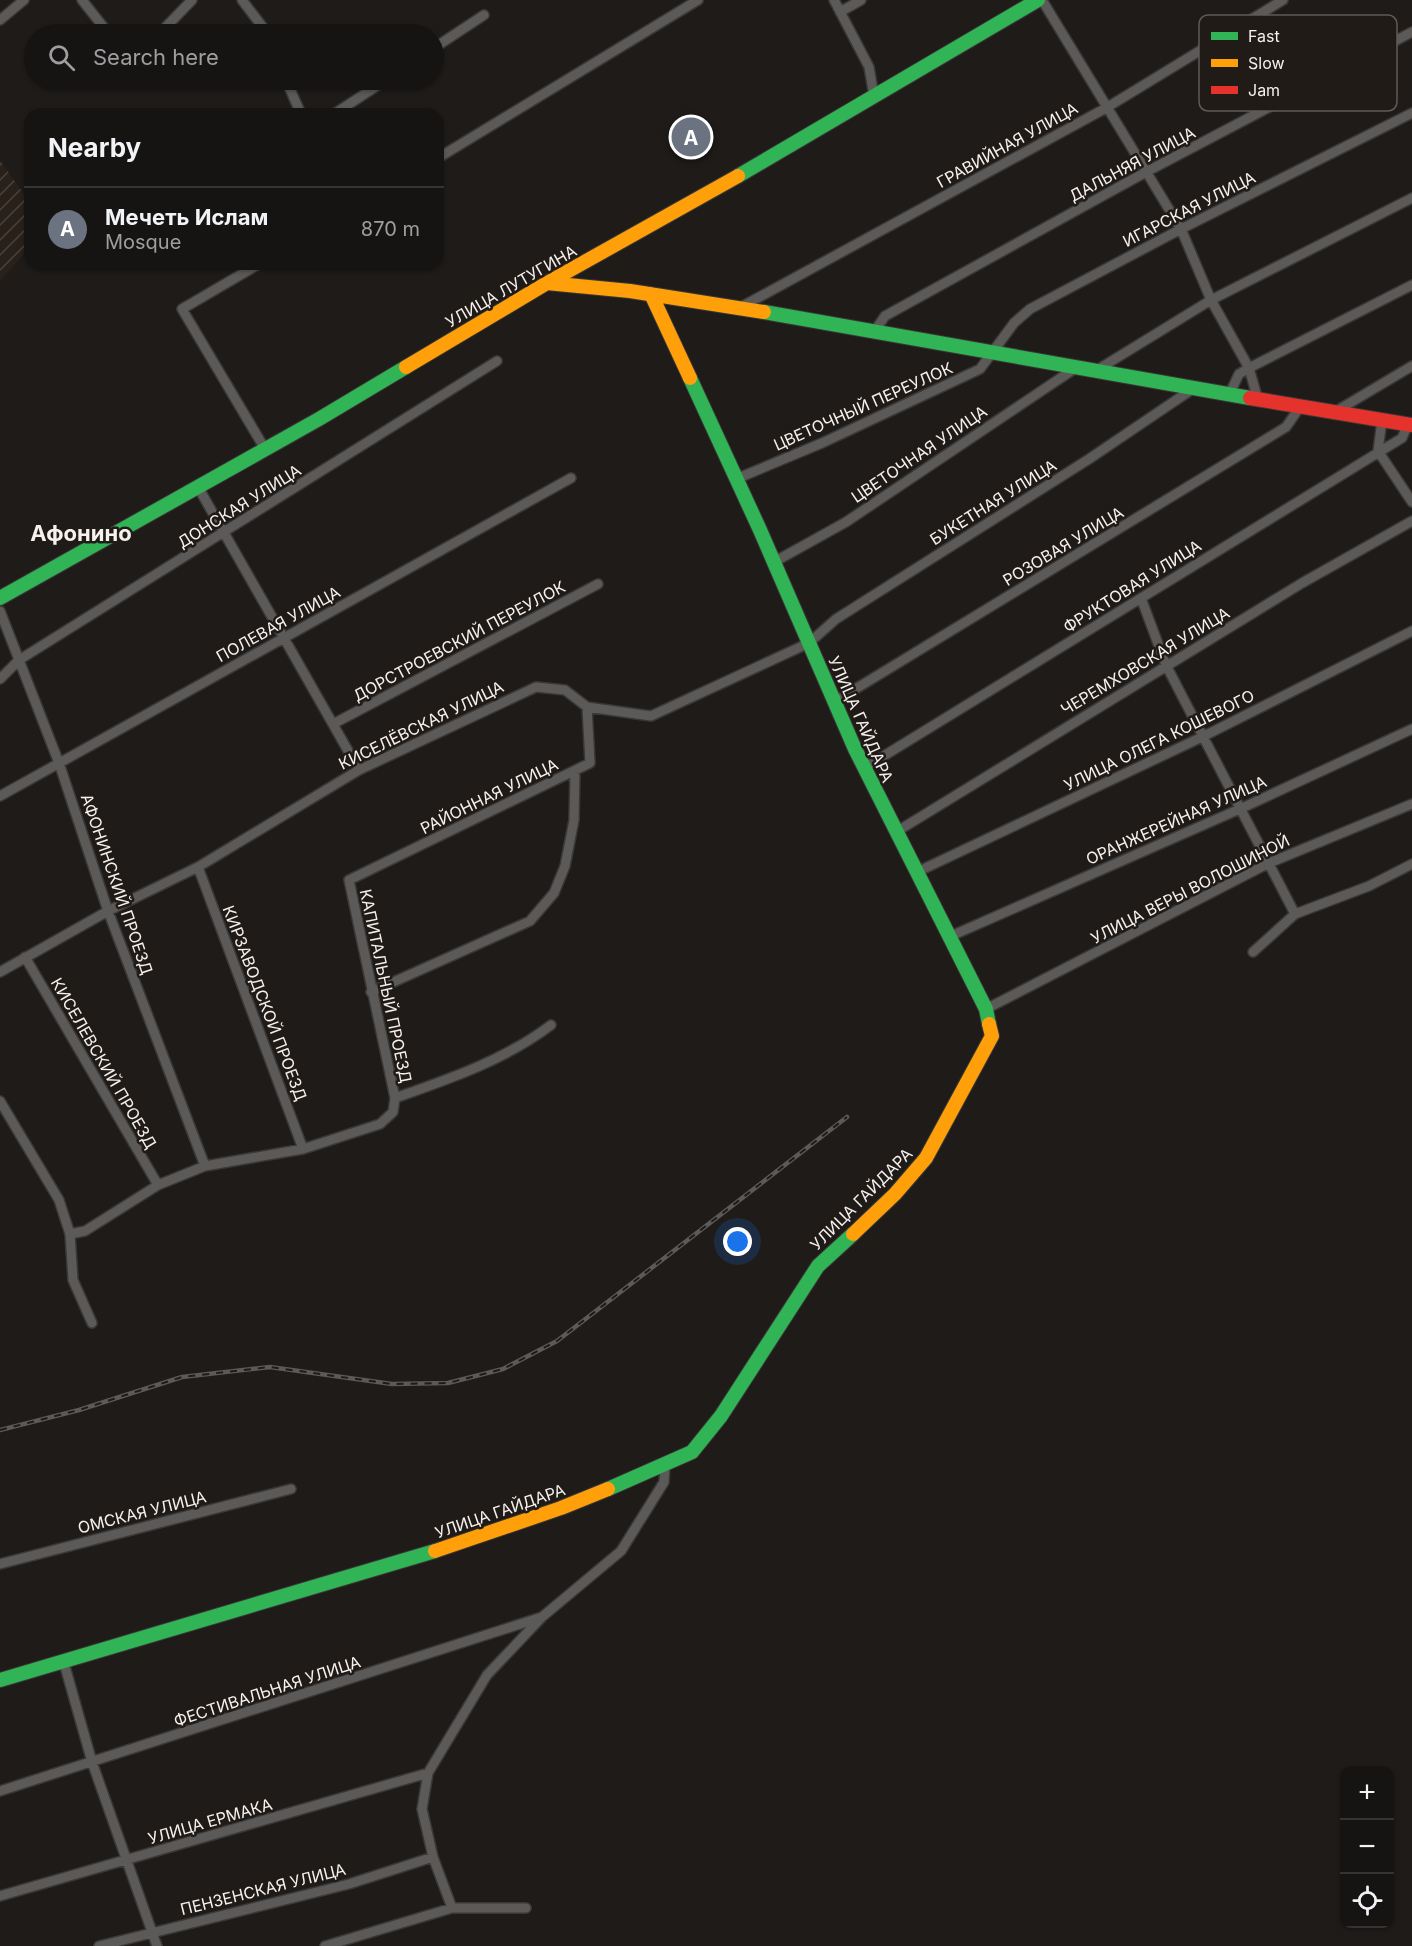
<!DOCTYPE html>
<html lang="en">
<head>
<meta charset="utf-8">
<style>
	body { margin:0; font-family:Inter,sans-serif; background:#1f1d1c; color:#f1f3f6 }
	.controls { position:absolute; right:18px; bottom:18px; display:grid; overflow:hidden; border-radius:12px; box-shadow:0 2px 4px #0004 }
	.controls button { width:54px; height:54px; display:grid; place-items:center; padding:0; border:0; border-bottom:2px solid #353333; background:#161413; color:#f1f3f6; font:30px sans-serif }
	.you { position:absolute; left:738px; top:1242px; width:21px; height:21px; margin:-15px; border:4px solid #fff; border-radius:50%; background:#1a73e8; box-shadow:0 0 0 9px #1a73e833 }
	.badge { display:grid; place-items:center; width:39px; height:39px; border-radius:50%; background:#2563eb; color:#fff; font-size:20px; font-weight:700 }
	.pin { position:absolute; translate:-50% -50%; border:3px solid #fff; box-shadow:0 2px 6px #0006 }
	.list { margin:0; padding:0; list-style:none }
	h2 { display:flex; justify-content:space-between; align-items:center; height:78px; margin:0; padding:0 24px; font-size:26px }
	h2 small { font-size:20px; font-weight:400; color:#9e9ea0 }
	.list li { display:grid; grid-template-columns:39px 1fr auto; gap:18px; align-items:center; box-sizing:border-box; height:84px; padding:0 24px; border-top:2px solid #353333 }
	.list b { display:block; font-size:22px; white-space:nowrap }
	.list p { margin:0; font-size:20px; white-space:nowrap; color:#9e9ea0 }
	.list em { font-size:20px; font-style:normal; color:#9e9ea0 }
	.icon { flex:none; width:33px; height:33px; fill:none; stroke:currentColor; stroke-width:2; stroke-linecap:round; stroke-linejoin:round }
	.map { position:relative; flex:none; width:1412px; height:1946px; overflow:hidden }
	.search { position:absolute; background:#161413; box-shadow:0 2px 4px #0004; left:24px; top:24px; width:420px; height:66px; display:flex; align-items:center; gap:15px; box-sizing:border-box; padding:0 21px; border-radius:33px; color:#9e9ea0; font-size:22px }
	.panel { position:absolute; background:#161413; box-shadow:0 2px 4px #0004; left:24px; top:108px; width:420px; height:162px; border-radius:18px }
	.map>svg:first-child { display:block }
</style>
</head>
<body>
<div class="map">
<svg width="1412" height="1946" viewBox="0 0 1412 1946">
	<defs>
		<pattern id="industrial-furrows" width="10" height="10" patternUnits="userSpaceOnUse" patternTransform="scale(1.5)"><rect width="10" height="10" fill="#29201a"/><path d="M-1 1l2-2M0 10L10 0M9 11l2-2" fill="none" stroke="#49413c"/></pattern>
	</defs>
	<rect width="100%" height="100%" fill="#1e1b19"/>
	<!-- industrial -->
	<path fill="url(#industrial-furrows)" d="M0,160L30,203V247L0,281Z"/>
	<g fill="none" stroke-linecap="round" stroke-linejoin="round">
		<!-- street casing -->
		<g stroke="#3a3837" stroke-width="12">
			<path id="street" d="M82,0L109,34
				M242,0L268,34
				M834,0L869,67L874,96
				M1042,0L1181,229L1211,300L1249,368L1258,400
				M840,12L861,0
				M0,20L24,0
				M159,34L192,0
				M434,48L484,15
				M286,80L301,114
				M334,114L386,80
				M438,158L698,0
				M259,264L182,309L265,449
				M741,307L1106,108L1283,0
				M874,332L885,316L1146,172L1412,32
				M1097,370L1211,300L1412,198
				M1229,395L1239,374L1249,368L1412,285
				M1333,413L1412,366
				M1382,420L1378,451L1412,502
				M736,479L822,443L980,369L1014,323L1030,309L1181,229L1412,113
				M198,487L359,770
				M774,562L846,522L1077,367
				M1141,598L1166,665L1295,914L1253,952
				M0,611L59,763L108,911L205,1166
				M0,679L19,660L497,361
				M834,702L1286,427L1300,407
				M333,724L598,584
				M864,768L1402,438L1408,424
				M0,796L571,478
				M896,832L1302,583L1412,521
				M198,867L303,1149
				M917,872L1202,737L1412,631
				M1295,914L1369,886L1412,864
				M951,936L1242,808L1412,729
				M25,957L158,1185
				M0,972L108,911L198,867L359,770L536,687L565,690L587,707L651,716L809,643L836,619L1089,459L1194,388
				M371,992L530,921L554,893L565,866L574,820L575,771
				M986,1009L1269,863L1412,804
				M395,1098C449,1079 505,1060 551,1025
				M0,1101L59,1200L70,1234L73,1280L92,1323
				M70,1234L85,1231L158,1185L205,1166L303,1149L380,1124L393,1112L395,1098L349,880L590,763L587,707
				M0,1564L291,1489
				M64,1663L92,1762L157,1946
				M0,1791L542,1617
				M0,1896L428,1773
				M452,1908L433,1857L422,1809L428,1773L487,1675L542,1617L621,1551L664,1482L665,1466
				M99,1946L349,1884L433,1857
				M325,1946L452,1908H526"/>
		</g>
		<!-- fast casing -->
		<g stroke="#3a3837" stroke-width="16">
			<path id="fast" d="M738,176L1038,0
				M764,312L1250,398
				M690,378L760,530L855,749L986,1009L989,1024
				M0,598L319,419L406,367
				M608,1489L692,1452L721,1416L818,1266L853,1234
				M0,1680L435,1551"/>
		</g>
		<!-- slow casing -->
		<g stroke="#3a3837" stroke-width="16">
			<path id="slow" d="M547,283L630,291L764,312
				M651,294L690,378
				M406,367L547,283L738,176
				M853,1234L895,1194L926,1158L992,1036L989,1024
				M435,1551L561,1508L608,1489"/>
		</g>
		<!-- jam casing -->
		<g stroke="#3a3837" stroke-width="16">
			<path id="jam" d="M1250,398L1412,425"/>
		</g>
		<!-- street -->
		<use href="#street" stroke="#5c5a58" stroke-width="9"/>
		<!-- fast -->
		<use href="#fast" stroke="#30b455" stroke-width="14"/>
		<!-- slow -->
		<use href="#slow" stroke="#ff9f0a" stroke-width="14"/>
		<!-- jam -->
		<use href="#jam" stroke="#e5322d" stroke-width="14"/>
		<!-- rail casing -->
		<g stroke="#5b5a59" stroke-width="4.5">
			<path id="rail" d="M0,1430L79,1410L182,1377L270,1367L392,1384L448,1383L503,1369L557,1341L847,1117"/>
		</g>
		<!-- rail -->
		<use href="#rail" stroke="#201b17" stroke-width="2" stroke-dasharray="7" stroke-linecap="butt"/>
	</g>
	<g text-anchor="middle" stroke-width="5" stroke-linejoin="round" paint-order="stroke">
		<!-- street labels -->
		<g font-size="16" fill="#f5f1ef" stroke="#201b17">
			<text transform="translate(1007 145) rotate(-29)" y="6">ГРАВИЙНАЯ УЛИЦА</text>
			<text transform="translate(1132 164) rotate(-28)" y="6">ДАЛЬНЯЯ УЛИЦА</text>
			<text transform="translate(1189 209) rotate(-27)" y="6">ИГАРСКАЯ УЛИЦА</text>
			<text transform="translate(511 286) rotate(-30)" y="6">УЛИЦА ЛУТУГИНА</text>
			<text transform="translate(863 406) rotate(-24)" y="6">ЦВЕТОЧНЫЙ ПЕРЕУЛОК</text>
			<text transform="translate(919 454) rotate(-34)" y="6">ЦВЕТОЧНАЯ УЛИЦА</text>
			<text transform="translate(993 502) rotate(-32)" y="6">БУКЕТНАЯ УЛИЦА</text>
			<text transform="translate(239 506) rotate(-32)" y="6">ДОНСКАЯ УЛИЦА</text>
			<text transform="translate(1063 546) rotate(-31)" y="6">РОЗОВАЯ УЛИЦА</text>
			<text transform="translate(1132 586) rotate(-32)" y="6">ФРУКТОВАЯ УЛИЦА</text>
			<text transform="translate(278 624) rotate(-29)" y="6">ПОЛЕВАЯ УЛИЦА</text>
			<text transform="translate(459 641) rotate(-28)" y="6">ДОРСТРОЕВСКИЙ ПЕРЕУЛОК</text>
			<text transform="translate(1145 661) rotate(-31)" y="6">ЧЕРЕМХОВСКАЯ УЛИЦА</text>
			<text transform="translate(861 719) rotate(66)" y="6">УЛИЦА ГАЙДАРА</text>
			<text transform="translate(421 725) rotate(-26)" y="6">КИСЕЛЁВСКАЯ УЛИЦА</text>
			<text transform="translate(1159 740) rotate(-26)" y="6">УЛИЦА ОЛЕГА КОШЕВОГО</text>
			<text transform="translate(489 796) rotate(-26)" y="6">РАЙОННАЯ УЛИЦА</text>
			<text transform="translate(1176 820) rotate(-24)" y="6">ОРАНЖЕРЕЙНАЯ УЛИЦА</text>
			<text transform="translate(117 884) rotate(71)" y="6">АФОНИНСКИЙ ПРОЕЗД</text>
			<text transform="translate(1190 889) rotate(-27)" y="6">УЛИЦА ВЕРЫ ВОЛОШИНОЙ</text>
			<text transform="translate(386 986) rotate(78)" y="6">КАПИТАЛЬНЫЙ ПРОЕЗД</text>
			<text transform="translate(265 1003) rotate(69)" y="6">КИРЗАВОДСКОЙ ПРОЕЗД</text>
			<text transform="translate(104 1063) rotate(60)" y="6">КИСЕЛЕВСКИЙ ПРОЕЗД</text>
			<text transform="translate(861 1199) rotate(-45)" y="6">УЛИЦА ГАЙДАРА</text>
			<text transform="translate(500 1511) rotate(-19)" y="6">УЛИЦА ГАЙДАРА</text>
			<text transform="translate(142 1512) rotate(-14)" y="6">ОМСКАЯ УЛИЦА</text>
			<text transform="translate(267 1691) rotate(-18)" y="6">ФЕСТИВАЛЬНАЯ УЛИЦА</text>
			<text transform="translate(210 1821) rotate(-16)" y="6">УЛИЦА ЕРМАКА</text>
			<text transform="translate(263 1889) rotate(-14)" y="6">ПЕНЗЕНСКАЯ УЛИЦА</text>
		</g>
		<!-- district labels -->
		<g font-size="22" font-weight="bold" fill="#f5f1ef" stroke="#201b17">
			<text x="81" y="541">Афонино</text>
		</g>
	</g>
	<!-- legend -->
	<rect x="1199" y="15" width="198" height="96" rx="9" fill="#201b17" stroke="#605b58" stroke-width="1.5"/>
	<rect x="1211" y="32" width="27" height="8" fill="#30b455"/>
	<rect x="1211" y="59" width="27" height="8" fill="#ff9f0a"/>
	<rect x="1211" y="86" width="27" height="8" fill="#e5322d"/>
	<g font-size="16" fill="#f5f1ef">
		<text x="1248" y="42">Fast</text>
		<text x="1248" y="69">Slow</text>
		<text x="1248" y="96">Jam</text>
	</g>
</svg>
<div class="controls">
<button>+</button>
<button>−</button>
<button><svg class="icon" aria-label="locate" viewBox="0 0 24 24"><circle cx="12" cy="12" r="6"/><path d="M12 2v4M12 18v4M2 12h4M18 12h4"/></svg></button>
</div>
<div class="you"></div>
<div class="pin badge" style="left:691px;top:137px;background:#6b7280">A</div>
<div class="search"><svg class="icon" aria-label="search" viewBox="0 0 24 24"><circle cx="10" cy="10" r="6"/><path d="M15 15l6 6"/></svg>Search here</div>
<section class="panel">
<h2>Nearby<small></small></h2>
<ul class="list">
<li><span class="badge" style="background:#6b7280">A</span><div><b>Мечеть Ислам</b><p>Mosque</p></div><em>870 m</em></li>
</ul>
</section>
</div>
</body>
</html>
